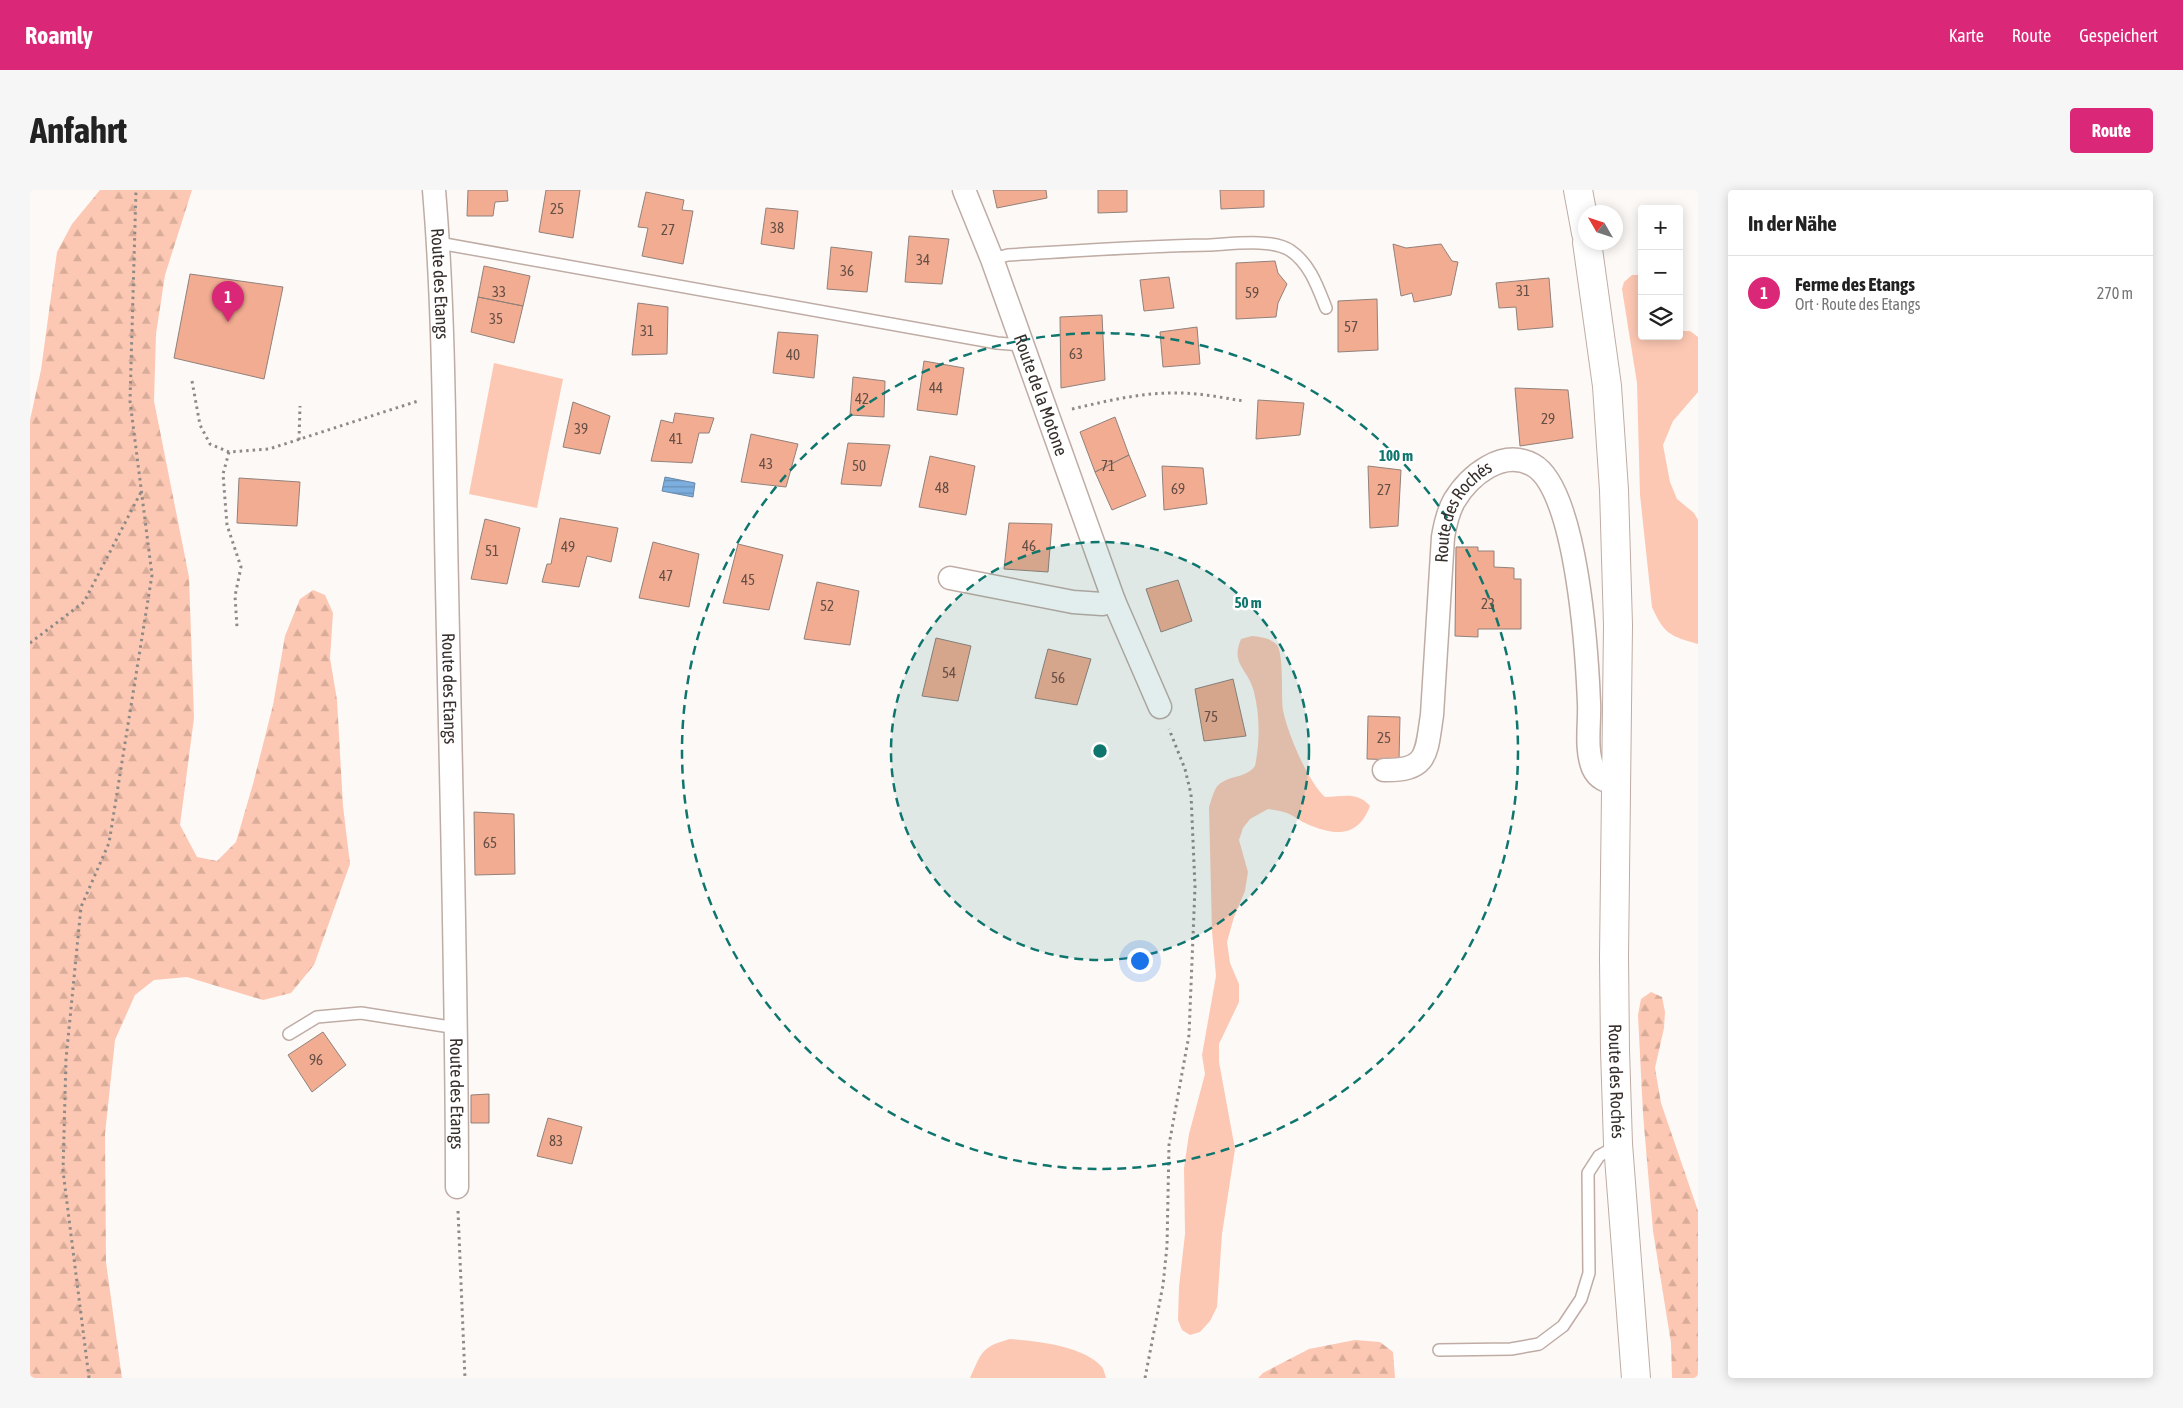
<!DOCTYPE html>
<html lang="de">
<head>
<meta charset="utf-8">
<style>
	body { margin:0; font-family:"Asap Condensed",sans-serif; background:#f6f6f6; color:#222 }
	.controls { position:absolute; right:15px; top:15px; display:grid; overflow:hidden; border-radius:5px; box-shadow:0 2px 12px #0003 }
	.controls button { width:45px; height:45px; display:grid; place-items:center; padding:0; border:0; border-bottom:1px solid #e0e0e0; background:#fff; color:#222; font:25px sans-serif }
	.compass { position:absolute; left:1548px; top:15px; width:45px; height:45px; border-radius:50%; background:#fff; box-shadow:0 2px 12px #0003; rotate:309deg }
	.you { position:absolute; left:1109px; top:770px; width:18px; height:18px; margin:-12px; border:4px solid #fff; border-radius:50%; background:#1a73e8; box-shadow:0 0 0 8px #1a73e833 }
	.badge { display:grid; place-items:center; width:32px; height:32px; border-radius:50%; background:#db2777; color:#fff; font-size:16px; font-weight:700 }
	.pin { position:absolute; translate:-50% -41px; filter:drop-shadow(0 1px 2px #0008) }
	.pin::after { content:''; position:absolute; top:26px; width:18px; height:15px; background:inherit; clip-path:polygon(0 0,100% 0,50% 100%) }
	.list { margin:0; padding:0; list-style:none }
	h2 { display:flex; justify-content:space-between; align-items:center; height:65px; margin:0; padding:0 20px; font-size:21px }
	h2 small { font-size:16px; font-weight:400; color:#767676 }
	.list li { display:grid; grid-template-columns:32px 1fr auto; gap:15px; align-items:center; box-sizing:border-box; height:75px; padding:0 20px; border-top:1px solid #e0e0e0 }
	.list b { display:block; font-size:19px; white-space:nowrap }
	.list p { margin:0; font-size:16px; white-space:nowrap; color:#767676 }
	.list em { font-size:16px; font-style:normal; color:#767676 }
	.icon { flex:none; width:28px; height:28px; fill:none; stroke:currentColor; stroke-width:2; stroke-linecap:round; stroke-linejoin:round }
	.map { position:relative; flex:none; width:1668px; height:1188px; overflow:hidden; border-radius:5px }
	header { display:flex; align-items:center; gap:30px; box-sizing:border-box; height:70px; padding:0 25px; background:#db2777; color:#fff }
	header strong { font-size:24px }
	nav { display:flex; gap:28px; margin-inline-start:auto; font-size:18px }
	.intro { display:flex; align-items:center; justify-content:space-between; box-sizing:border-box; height:120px; padding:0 30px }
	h1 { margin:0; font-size:35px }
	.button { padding:12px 22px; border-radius:5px; background:#db2777; color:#fff; font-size:18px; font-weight:700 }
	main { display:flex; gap:30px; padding:0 30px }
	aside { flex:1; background:#fff; border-radius:5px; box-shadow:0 2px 12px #0003 }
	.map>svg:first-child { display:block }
</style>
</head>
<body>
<header>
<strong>Roamly</strong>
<nav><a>Karte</a><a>Route</a><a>Gespeichert</a></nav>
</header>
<div class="intro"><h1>Anfahrt</h1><a class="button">Route</a></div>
<main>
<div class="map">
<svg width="1668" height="1188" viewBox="0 0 1668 1188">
	<defs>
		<pattern id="forest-firs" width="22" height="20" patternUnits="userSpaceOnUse" patternTransform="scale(1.25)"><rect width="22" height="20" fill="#fcc8b3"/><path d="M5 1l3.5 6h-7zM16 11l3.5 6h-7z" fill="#d9ac9a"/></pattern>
		<pattern id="water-rules" width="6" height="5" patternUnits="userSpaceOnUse" patternTransform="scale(1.25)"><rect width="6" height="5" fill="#7caedf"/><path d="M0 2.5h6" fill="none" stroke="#668eb5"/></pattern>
	</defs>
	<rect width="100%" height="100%" fill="#fdf9f7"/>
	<!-- green -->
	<path fill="#fcc8b3" d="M1602,85H1609L1612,88V146H1649V141H1660L1668,147V202L1643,231L1633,255L1640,292L1647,309L1664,323L1668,330V454C1640,446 1634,444 1622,417L1610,305L1607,193L1592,99L1594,92Z
		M464,173L533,189L507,318L439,304Z
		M1222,446C1230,447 1241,448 1247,455C1254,464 1251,507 1253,520C1257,542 1278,592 1295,607C1314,607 1326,601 1340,616C1328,648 1305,646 1277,634C1270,631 1264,626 1257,623C1251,621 1244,620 1238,619L1220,629L1213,638L1209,650L1218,682L1215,701L1204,727L1197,752L1200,773L1209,794V812L1189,854V872L1205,959L1192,1044L1187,1117L1180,1131L1170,1142L1160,1145L1152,1140L1148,1130L1149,1097L1155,1044L1154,978L1159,944L1175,884L1172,865L1186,786L1182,741L1179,617C1181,611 1183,603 1186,598C1196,584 1214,590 1225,576C1230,551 1230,527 1224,502C1218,478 1200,475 1211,449Z
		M980,1149C1006,1151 1054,1156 1072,1177C1074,1180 1075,1185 1076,1188H940C952,1162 951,1157 980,1149Z"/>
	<!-- forest -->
	<path fill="url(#forest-firs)" d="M70,0H162L135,85L126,144L124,211L159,387L164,528L150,635L167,667L187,671L206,652L223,594L243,515L255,446L270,409L283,400L295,405L303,423L300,468L307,510L313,616L320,674L284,775L261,803L233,810L157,787L124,790L105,805L85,850L75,944L76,1072L92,1188H0V230L11,180L27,62L42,34Z
		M1621,802L1632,807L1635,822L1634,838L1625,878L1631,913L1668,1021V1188H1642L1641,1153L1623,1041L1613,924L1608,825L1611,809Z
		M1325,1150L1350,1152L1363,1162L1365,1188H1228L1233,1183L1279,1159Z"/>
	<!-- water -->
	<path fill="url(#water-rules)" stroke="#6788a9" d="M635,287L665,293L663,307L632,301Z"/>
	<!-- building -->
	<path fill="#f1ac91" stroke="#92817a" d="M438,0H477L478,11L465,12L463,26H437Z
		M516,0H550L543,48L509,42Z
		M963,0H1016L1017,8L967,18Z
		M1068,0H1097V22L1068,23Z
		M1190,0H1234V17L1191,19Z
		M616,2L654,10L652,20L663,21L653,74L612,66L618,38L608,37Z
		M736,18L768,21L764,59L731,54Z
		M879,46L919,49L912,94L875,92Z
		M1363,54L1376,58L1411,54L1422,71L1428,72L1421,105L1384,112L1382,103L1371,106Z
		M801,57L842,62L837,102L797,99Z
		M1245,71L1248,83L1257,94L1248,113L1246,127L1206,129V73Z
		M454,76L500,86L493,116L448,107Z
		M160,84L253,97L234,189L144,168Z
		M1139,87L1144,118L1114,121L1110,90Z
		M1519,88L1523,137L1488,140L1486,117L1469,118L1466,93Z
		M448,107L493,116L484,153L441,142Z
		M1347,109L1348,160L1308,162V111Z
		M608,113L638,117L637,164L602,165Z
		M1072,125L1075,190L1031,198L1030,127Z
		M1167,137L1170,174L1133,177L1130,142Z
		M748,142L788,145L784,188L743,183Z
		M894,171L934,178L927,225L887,220Z
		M823,187L855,191L854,227L820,225Z
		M1485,198L1538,200L1543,248L1490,256Z
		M1228,210L1274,213L1270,245L1226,249Z
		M543,212L580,226L570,264L533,257Z
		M645,223L684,228L679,243H669L662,273L621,271L631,230L643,233Z
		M1085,227L1099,265L1065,282L1050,242Z
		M721,244L768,254L756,297L711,292Z
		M818,253L860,255L851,296L811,294Z
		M1099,265L1116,306L1082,320L1065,282Z
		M900,266L945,276L936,325L889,317Z
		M1132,276L1173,278L1177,314L1134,320Z
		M1338,276L1371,280L1368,336L1340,338Z
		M209,288L270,292L267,336L207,333Z
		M530,328L588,338L581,372L557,366L549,397L512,392L517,374H521Z
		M455,329L490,338L477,394L441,389Z
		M979,333L1022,334L1018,382L974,379Z
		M623,352L669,364L659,417L609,408Z
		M708,354L753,365L739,420L693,413Z
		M1426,357H1448V361H1464V377L1484,378V389H1491V439H1448V447L1425,446Z
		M1148,390L1162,431L1131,442L1116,399Z
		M787,392L829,401L820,455L774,449Z
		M906,448L941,456L928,511L892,506Z
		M1018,459L1061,469L1047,515L1005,508Z
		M1203,489L1216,546L1174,551L1165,499Z
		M1338,526L1370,527L1369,570L1337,569Z
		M444,622L484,624L485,684L445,685Z
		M293,842L316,875L282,902L258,865Z
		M459,904V933H441V905Z
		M518,928L552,937L542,974L507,966Z"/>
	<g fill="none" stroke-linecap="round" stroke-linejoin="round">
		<!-- lane casing -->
		<g stroke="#bfaca5" stroke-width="14">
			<path id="lane" d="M409,53L967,153L992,155
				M962,69L978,65C1045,61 1112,56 1179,55C1201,54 1243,48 1261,61C1280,74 1288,98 1296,118
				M259,844L287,827L331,823L427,838
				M1409,1160L1481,1159L1509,1154L1533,1136L1551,1109L1559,1083L1558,983L1569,966L1588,955"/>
		</g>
		<!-- street casing -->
		<g stroke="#bfaca5" stroke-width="25">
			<g id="street">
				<path id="s1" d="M404,0C415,131 414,264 417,396C421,596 427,797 427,997"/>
				<path id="s2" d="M934,0L962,69L1084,411L1130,517"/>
				<path d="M920,388L1043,412L1072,414L1084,411"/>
				<path id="s3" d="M1354,580C1399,581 1396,563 1402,525L1413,347C1415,335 1418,322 1424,311C1439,286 1472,258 1503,275C1547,299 1557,464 1559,513C1560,534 1555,558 1563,578C1568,589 1576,591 1587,594"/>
			</g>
		</g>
		<!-- secondary casing -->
		<g stroke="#bfaca5" stroke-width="30">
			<g id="secondary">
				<path d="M1548,0L1556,43"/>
				<path id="s4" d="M1557,52L1577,196L1584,300L1588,435L1584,768L1585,860L1588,954L1606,1188"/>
			</g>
		</g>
		<!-- path -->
		<path stroke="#908a87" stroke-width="3" stroke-dasharray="2.5 4" stroke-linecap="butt" d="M162,191L170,235L180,254L199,262L239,259L388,211
			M1042,219C1077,211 1113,202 1149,203C1171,203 1193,208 1214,211
			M269,250L270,216
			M199,262L193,284L197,335L211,377L205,406L207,437
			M0,453L54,412L111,302
			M428,1021L435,1188
			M59,1188L33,981L36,869L51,717L79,653L122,385L100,211L106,0
			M1115,1188L1133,1095L1137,1056L1139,955L1159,845L1165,697L1161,604L1155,579L1139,539"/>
		<!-- lane -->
		<use href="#lane" stroke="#fff" stroke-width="11"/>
		<!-- street -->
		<use href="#street" stroke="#fff" stroke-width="22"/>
		<!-- secondary -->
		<use href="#secondary" stroke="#fff" stroke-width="28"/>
	</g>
	<!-- distance rings -->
	<circle cx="1070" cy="561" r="209" fill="#0f766e" fill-opacity=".12"/>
	<g fill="none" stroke="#0f766e" stroke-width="2.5" stroke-dasharray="9 6">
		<circle cx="1070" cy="561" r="209"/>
		<circle cx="1070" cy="561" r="418"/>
	</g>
	<g text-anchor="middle" stroke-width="5" stroke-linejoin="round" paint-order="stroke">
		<!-- number labels -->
		<g font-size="15" fill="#654e45">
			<text x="527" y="24">25</text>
			<text x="747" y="43">38</text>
			<text x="638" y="45">27</text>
			<text x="893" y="75">34</text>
			<text x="817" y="86">36</text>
			<text x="1493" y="106">31</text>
			<text x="469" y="107">33</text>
			<text x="1222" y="108">59</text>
			<text x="466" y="134">35</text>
			<text x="1321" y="142">57</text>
			<text x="617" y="146">31</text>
			<text x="1046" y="169">63</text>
			<text x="763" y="170">40</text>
			<text x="906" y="203">44</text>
			<text x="832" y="214">42</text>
			<text x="1518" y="234">29</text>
			<text x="551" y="244">39</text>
			<text x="646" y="254">41</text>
			<text x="736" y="279">43</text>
			<text x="829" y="281">50</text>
			<text x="1078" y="281">71</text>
			<text x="912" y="303">48</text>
			<text x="1148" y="304">69</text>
			<text x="1354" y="305">27</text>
			<text x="999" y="361">46</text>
			<text x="538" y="362">49</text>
			<text x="462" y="366">51</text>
			<text x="636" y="391">47</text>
			<text x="718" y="395">45</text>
			<text x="1458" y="419">23</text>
			<text x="797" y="421">52</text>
			<text x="919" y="488">54</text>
			<text x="1028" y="493">56</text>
			<text x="1181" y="532">75</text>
			<text x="1354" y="553">25</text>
			<text x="460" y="658">65</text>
			<text x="286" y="875">96</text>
			<text x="526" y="956">83</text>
		</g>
		<!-- street labels -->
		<g font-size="18" fill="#362f2c" stroke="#fff">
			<text dy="6" stroke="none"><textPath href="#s1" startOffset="94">Route des Etangs</textPath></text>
			<text dy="6" stroke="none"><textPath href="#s2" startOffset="219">Route de la Motone</textPath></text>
			<text dy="6" stroke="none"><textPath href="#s3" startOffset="296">Route des Rochés</textPath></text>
			<text dy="6" stroke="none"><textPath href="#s1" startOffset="499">Route des Etangs</textPath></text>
			<text dy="6" stroke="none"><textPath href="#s4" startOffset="841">Route des Rochés</textPath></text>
			<text dy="6" stroke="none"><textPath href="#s1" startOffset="904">Route des Etangs</textPath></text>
		</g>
	</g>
	<circle cx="1070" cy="561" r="8" fill="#0f766e" stroke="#fff" stroke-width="2.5"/>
	<g font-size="15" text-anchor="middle" font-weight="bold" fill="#0f766e" stroke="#fff" stroke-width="5" stroke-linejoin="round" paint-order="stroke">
		<text x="1366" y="271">100 m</text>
		<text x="1218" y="418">50 m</text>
	</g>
</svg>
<div class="controls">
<button>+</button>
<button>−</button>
<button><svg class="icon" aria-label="layers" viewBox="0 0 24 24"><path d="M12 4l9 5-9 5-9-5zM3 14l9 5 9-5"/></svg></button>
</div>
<svg class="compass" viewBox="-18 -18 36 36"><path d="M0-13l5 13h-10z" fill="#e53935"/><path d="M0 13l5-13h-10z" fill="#767676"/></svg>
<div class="you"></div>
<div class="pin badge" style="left:198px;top:132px">1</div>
</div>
<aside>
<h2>In der Nähe<small></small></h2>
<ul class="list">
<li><span class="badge">1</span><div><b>Ferme des Etangs</b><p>Ort · Route des Etangs</p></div><em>270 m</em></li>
</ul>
</aside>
</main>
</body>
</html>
